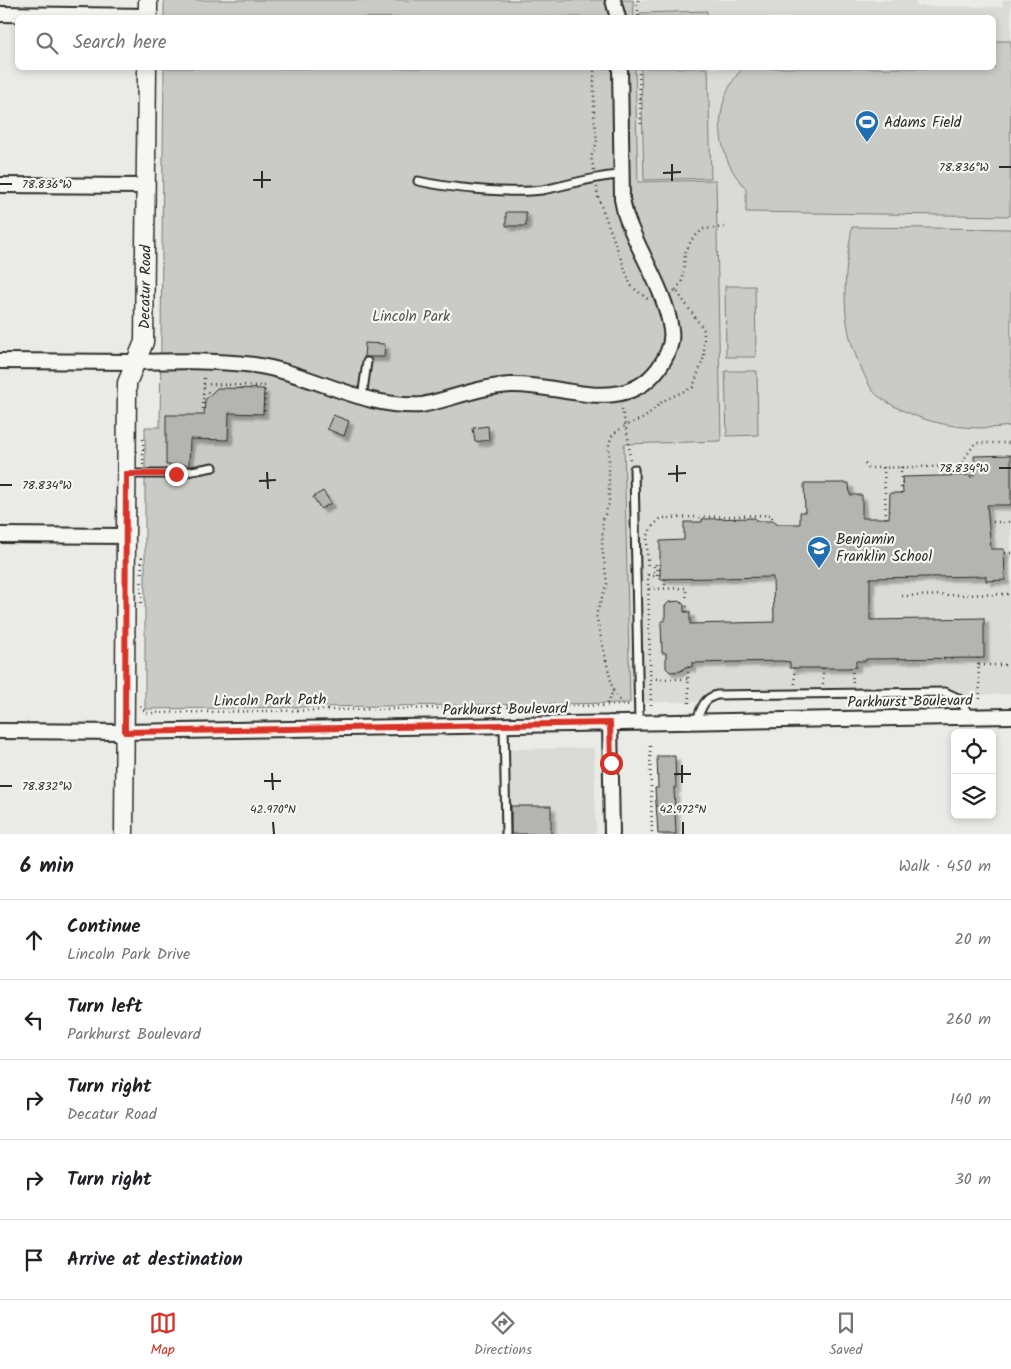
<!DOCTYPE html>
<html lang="en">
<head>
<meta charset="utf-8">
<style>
	body { margin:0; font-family:Kalam,sans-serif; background:#f6f6f6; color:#202124 }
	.controls { position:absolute; right:15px; bottom:15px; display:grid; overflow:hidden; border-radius:8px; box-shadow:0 2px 8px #0003 }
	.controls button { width:45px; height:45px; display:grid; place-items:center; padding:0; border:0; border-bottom:1px solid #e0e0e0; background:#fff; color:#202124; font:25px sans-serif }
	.stop { position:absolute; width:15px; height:15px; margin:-11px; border:4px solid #d93025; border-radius:50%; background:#fff }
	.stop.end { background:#d93025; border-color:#fff; box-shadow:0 1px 5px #0008 }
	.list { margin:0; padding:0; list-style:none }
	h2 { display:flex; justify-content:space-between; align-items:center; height:65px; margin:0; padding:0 20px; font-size:21px }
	h2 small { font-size:16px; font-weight:400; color:#757577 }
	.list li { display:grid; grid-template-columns:32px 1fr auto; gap:15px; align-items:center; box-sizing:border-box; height:80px; padding:0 20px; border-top:1px solid #e0e0e0 }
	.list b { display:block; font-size:19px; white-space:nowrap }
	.list p { margin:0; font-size:16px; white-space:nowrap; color:#757577 }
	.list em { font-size:16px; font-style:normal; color:#757577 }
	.icon { flex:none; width:28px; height:28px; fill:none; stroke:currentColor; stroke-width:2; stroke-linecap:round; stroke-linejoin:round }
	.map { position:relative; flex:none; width:1011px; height:834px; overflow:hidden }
	.search { position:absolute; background:#fff; box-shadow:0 2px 8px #0003; left:15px; right:15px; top:15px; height:55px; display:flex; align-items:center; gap:12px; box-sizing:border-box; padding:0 18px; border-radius:8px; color:#757577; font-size:19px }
	.sheet { height:465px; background:#fff }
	nav { display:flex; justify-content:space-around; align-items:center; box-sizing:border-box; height:70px; border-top:1px solid #e0e0e0; background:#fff; font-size:14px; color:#757577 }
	nav a { display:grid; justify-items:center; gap:2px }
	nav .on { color:#d93025 }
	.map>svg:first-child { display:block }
</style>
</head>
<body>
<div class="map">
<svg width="1011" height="834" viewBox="0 0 1011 834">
	<defs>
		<filter id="shadow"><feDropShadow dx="4.5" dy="4.5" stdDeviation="1" flood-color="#0004"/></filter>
	</defs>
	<rect width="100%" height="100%" fill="#eaeae6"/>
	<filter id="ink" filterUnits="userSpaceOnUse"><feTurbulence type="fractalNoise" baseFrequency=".02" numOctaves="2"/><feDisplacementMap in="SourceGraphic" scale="10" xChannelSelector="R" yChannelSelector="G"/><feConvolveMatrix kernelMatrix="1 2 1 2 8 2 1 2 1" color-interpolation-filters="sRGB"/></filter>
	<g filter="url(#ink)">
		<!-- built -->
		<path fill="#dadad6" d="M633,0H916V6L1002,7L1003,0H1011V694L630,703L624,444L721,441L715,180L638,182L635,68H994V18L634,17Z
			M594,748L596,834H501L499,749Z"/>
		<!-- green -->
		<path fill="#cacac7" stroke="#7a7a79" d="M164,0H633L634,17L164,18Z
			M707,11V17H640V13Z
			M994,41H1011L1010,216L746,212V188C714,156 711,101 743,68H994Z
			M164,68H635L638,182L716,180L721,441L624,444L630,703L145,709V427H160Z
			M641,68H708L711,178L644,180Z
			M852,227L1011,229V426C980,430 951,428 921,418C906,412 889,405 877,395C870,389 867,380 863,372C838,323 844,278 852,227Z
			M725,286H755L756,357H726Z
			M725,371H757L758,435L727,436Z"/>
		<!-- building -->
		<path fill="#b4b4b1" stroke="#2b2b2b" filter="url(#shadow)" d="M506,212H526V226H506Z
			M365,343L385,344L384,357H364Z
			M217,388L264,389L263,414L229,413L228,440L190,439L189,465H166V415H204L205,400Z
			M333,415L349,421L344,436L327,429Z
			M488,426L489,440L475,442L473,428Z
			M1011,455V505H987L991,549H1004L1005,580L986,581V576L870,578V620L984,618V658L866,659V661H856V667L848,668H790V662L782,661L692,663V667H685L681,671L670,672L666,668V653H662L661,621H665V606L669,602L680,601L684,605V612H690V624L774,622L773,577L660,579V541L684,540V522H702V519L755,518L756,521H775V524H800V512H805L804,483H849L850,495H862V518H889L890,493H903L902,477L975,475L974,456Z
			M323,491L331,503L321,509L313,497Z
			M657,756H675L676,788H674L676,834H658L655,788H658Z
			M511,806H551V834H511Z"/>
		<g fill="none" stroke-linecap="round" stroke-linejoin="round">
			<!-- service casing -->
			<g stroke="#2b2b2b" stroke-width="11">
				<path id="service" d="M418,181C448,188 512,194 542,190C569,185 594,176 622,175
					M362,398L367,362
					M634,469L639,723
					M126,474H176L213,467
					M696,722C701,710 703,698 717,695L945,692L958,698L970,716
					M504,725L506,834"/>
			</g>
			<!-- minor casing -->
			<g stroke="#2b2b2b" stroke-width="18">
				<path id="minor" d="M613,0L618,18
					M0,14L148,16
					M0,185L146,186
					M0,361C44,361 88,362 133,362C173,361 214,360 254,365C312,373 363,409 422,405C451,399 482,386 511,385C561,383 622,417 658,369C666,358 673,343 671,330C665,288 638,253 625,213L622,199L620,68
					M0,535L126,536
					M610,723L612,834
					M0,731L125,732L1011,716"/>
			</g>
			<!-- tertiary casing -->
			<g stroke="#2b2b2b" stroke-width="21">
				<path id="tertiary" d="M148,18V0
					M124,834L127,383L144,342L147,68"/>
			</g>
			<!-- path -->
			<path stroke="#2b2b2b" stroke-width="2.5" stroke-dasharray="1 4" stroke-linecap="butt" d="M638,0V18
				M639,68L641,127
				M594,170L591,157L597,143L594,114V68
				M597,187L598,197L631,286L649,300
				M676,290L683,280L685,253L692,239L703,229L727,227
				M204,384L265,386L264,413
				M204,388L210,394
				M621,404L629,442L630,463
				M203,409L204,374
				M143,439V466
				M865,463L868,468L963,466V461L975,443H1011
				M963,466L971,471V480
				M884,467L886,518
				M901,467V493
				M988,522H1011
				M1005,553H1011
				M648,576H654V564H656L657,576H659L660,564
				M665,579V589
				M649,589L686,588L687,612
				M902,596L1011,594
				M141,603L142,557
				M978,658L980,699
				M979,665H1011
				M688,667L689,705
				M852,667L853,685
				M794,668L795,686
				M823,668V685
				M651,679H688
				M613,691L623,705
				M607,704L613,691L596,615L607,583L602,546L603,520L609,504V443L613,434L625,426L644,418L663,401L693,387L704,357V330L676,290L672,292
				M651,705L647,538L651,528L661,518L772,515V521
				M140,706L147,713L629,705
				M650,746L652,834"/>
			<!-- service -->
			<use href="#service" stroke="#f6f6f2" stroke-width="7"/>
			<!-- minor -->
			<use href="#minor" stroke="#f6f6f2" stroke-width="14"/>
			<!-- tertiary -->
			<use href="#tertiary" stroke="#f6f6f2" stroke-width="18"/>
		</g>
	</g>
	<g fill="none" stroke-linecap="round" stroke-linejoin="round" filter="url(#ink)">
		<!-- route -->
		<path stroke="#d93025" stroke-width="6" d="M176,474H126L125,732L610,723L611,763"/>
	</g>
	<!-- ticks -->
	<path fill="none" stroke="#2b2b2b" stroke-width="2" d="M672,164V181M999,167H1011M262,171V188M663,173L681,172M253,180H271M0,184H12M677,465V482M999,468H1011M267,472L268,489M668,474L686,473M259,481L276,480M0,485H12M682,765V783M272,773L273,790M674,774H691M264,781H281M0,786H12M273,822L274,834M683,822V834"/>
	<!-- icons -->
	<defs>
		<g id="stadium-pin" transform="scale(1.25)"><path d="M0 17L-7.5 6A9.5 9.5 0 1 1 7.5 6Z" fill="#1f6fb2" stroke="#f6f6f2"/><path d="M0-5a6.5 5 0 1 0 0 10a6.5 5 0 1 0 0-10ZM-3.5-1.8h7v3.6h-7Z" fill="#fff"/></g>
		<g id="school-pin" transform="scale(1.25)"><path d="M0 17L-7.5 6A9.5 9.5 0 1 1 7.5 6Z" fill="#1f6fb2" stroke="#f6f6f2"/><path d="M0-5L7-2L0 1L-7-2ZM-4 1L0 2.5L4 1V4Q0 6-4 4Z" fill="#fff"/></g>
	</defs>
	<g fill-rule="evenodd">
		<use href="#stadium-pin" x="867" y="122"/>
		<use href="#school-pin" x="819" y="548"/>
	</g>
	<g text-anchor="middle" stroke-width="4.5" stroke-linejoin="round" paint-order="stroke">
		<!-- poi labels -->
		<g font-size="15" fill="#2b2b2b" stroke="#f6f6f2" text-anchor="start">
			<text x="884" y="127">Adams Field</text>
			<text x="836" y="544">Benjamin<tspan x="836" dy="17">Franklin School</tspan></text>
		</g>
		<!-- street labels -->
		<g font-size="15" fill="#2b2b2b" stroke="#f6f6f2">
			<text transform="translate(145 287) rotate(-89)" y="5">Decatur Road</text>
			<text transform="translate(270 700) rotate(-1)" y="5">Lincoln Park Path</text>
			<text transform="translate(910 701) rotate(-1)" y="5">Parkhurst Boulevard</text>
			<text transform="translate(505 709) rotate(-1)" y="5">Parkhurst Boulevard</text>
		</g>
		<!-- park labels -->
		<g font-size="15" fill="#535352" stroke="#f6f6f2">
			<text x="411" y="321">Lincoln Park</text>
		</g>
	</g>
	<g font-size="12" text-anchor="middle" fill="#2b2b2b" stroke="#f6f6f2" stroke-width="4.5" stroke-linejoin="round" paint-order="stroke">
		<text x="964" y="171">78.836°W</text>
		<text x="47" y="188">78.836°W</text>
		<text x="964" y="472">78.834°W</text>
		<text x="47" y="489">78.834°W</text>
		<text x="47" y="790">78.832°W</text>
		<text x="273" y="813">42.970°N</text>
		<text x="683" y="813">42.972°N</text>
	</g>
</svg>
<div class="controls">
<button><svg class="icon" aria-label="locate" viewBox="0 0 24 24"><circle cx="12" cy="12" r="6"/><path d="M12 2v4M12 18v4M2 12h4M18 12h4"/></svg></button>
<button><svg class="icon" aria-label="layers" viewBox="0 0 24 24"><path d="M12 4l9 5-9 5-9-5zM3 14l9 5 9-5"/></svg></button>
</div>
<div class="stop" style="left:611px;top:763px"></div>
<div class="stop end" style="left:176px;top:474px"></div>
<div class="search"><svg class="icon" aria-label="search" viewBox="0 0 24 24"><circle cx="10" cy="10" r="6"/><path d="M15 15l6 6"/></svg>Search here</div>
</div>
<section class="sheet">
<h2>6 min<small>Walk · 450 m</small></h2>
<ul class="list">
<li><svg class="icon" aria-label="ahead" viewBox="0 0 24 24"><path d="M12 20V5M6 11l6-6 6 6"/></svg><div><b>Continue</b><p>Lincoln Park Drive</p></div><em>20 m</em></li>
<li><svg class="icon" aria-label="left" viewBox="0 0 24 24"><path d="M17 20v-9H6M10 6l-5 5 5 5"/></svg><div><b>Turn left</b><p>Parkhurst Boulevard</p></div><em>260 m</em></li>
<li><svg class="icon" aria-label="right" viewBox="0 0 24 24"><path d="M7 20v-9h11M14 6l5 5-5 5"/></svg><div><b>Turn right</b><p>Decatur Road</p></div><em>140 m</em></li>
<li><svg class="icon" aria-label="right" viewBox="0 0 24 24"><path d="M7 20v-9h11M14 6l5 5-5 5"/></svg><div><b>Turn right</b></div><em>30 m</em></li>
<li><svg class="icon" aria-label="arrive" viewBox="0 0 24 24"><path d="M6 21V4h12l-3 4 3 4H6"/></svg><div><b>Arrive at destination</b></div></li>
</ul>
</section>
<nav>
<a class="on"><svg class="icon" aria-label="map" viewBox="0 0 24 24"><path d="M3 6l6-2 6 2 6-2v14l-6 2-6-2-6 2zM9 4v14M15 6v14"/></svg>Map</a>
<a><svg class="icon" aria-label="directions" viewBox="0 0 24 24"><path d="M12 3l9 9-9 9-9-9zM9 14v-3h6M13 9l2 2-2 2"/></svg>Directions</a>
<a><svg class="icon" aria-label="saved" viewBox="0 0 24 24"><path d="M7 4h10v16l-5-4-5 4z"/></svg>Saved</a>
</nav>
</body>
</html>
